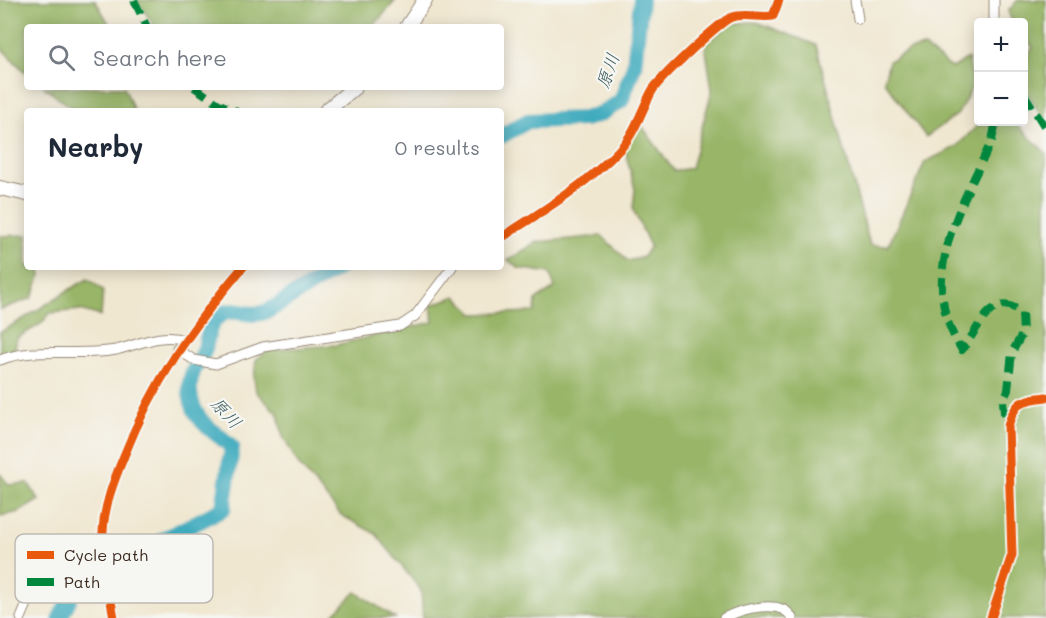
<!DOCTYPE html>
<html lang="en">
<head>
<meta charset="utf-8">
<style>
	body { margin:0; font-family:Mali,"Klee One",sans-serif; background:#f6f6f7; color:#1f2937 }
	.controls { position:absolute; right:18px; top:18px; display:grid; overflow:hidden; border-radius:6px; box-shadow:0 3px 15px #0003 }
	.controls button { width:54px; height:54px; display:grid; place-items:center; padding:0; border:0; border-bottom:2px solid #e0e1e3; background:#fff; color:#1f2937; font:30px sans-serif }
	.list { margin:0; padding:0; list-style:none }
	h2 { display:flex; justify-content:space-between; align-items:center; height:78px; margin:0; padding:0 24px; font-size:26px }
	h2 small { font-size:20px; font-weight:400; color:#747a83 }
	.icon { flex:none; width:33px; height:33px; fill:none; stroke:currentColor; stroke-width:2; stroke-linecap:round; stroke-linejoin:round }
	.map { position:relative; flex:none; width:1046px; height:618px; overflow:hidden }
	.search { position:absolute; background:#fff; box-shadow:0 3px 15px #0003; left:24px; top:24px; width:480px; height:66px; display:flex; align-items:center; gap:15px; box-sizing:border-box; padding:0 21px; border-radius:6px; color:#747a83; font-size:22px }
	.panel { position:absolute; background:#fff; box-shadow:0 3px 15px #0003; left:24px; top:108px; width:480px; height:162px; border-radius:6px }
	.map>svg:first-child { display:block }
</style>
</head>
<body>
<div class="map">
<svg width="1046" height="618" viewBox="0 0 1046 618">
	<rect width="100%" height="100%" fill="#f6f6f2"/>
	<filter id="ink" filterUnits="userSpaceOnUse"><feTurbulence type="fractalNoise" baseFrequency=".0167" numOctaves="2"/><feDisplacementMap in="SourceGraphic" scale="12" xChannelSelector="R" yChannelSelector="G"/><feConvolveMatrix kernelMatrix="1 2 1 2 8 2 1 2 1" color-interpolation-filters="sRGB"/></filter>
	<filter id="wash" filterUnits="userSpaceOnUse"><feTurbulence type="fractalNoise" baseFrequency=".008" numOctaves="4" result="noise"/><feDisplacementMap in="SourceGraphic" scale="24" xChannelSelector="R" yChannelSelector="G"/><feGaussianBlur stdDeviation="1.35" result="paint"/><feColorMatrix in="noise" values="0 0 0 0 0 0 0 0 0 0 0 0 0 0 0 0 0 1.4 0 .05"/><feComposite in="paint" operator="in"/></filter>
	<g filter="url(#wash)">
		<rect width="100%" height="100%" fill="#f0e7d0"/>
		<!-- forest -->
		<path fill="#98b567" stroke="#6a7042" stroke-width="1.5" d="M0,0H95L111,27H27V74L0,47Z
			M137,0H396L375,24L360,27H155Z
			M1018,0H1046V122C1029,96 1011,77 1033,47L1024,38V22H1012L1008,11Z
			M757,22L816,45L870,245L888,246L925,162L956,147L978,125L1014,122L1046,153V618H423L421,590L376,534L341,515L299,465L283,437L278,414L256,392L254,378L256,360L268,350L336,345L433,322L431,305L456,296L474,314L535,312L536,300L555,288L550,273L518,268L508,260L537,242L602,236L628,261L643,257L650,246L633,209L635,189L623,143L642,126L674,171L691,168L712,90L705,44L731,23Z
			M924,47L952,68L968,58L973,85L958,114L926,137L884,81L889,61L909,50Z
			M44,87H124L134,111H76Z
			M27,235V267H39L41,275L32,298L0,310V236Z
			M88,279L103,290L101,316L80,310L50,313L41,324L17,338L15,348L0,361V332C31,316 58,295 88,279Z
			M0,474L9,485L28,483L39,500L19,512L0,516Z
			M356,592L395,618H330Z"/>
		<g fill="none" stroke-linecap="round" stroke-linejoin="round">
			<!-- river -->
			<path stroke="#3fabbe" stroke-width="16" d="M501,136L528,121L584,119L600,114L621,101L634,66L641,0
				M60,618L82,574L95,568L130,561L166,538L223,509L232,448C225,439 216,435 208,427C193,415 185,391 193,372C196,364 203,357 205,348C209,333 208,321 224,313C237,307 249,319 268,311L340,267"/>
		</g>
	</g>
	<g filter="url(#ink)">
		<g fill="none" stroke-linecap="round" stroke-linejoin="round">
			<!-- street casing -->
			<g stroke="#968877" stroke-width="11">
				<path id="street" d="M855,0L858,19
					M994,0V22
					M995,126V122
					M501,238C542,211 585,186 619,150C635,134 641,111 652,91C658,80 720,21 732,17C745,13 760,18 773,16L779,0
					M177,349L194,360L216,364L263,347L400,326L415,316L452,267
					M0,360C36,346 78,357 116,350C138,345 161,332 184,340
					M21,618C40,571 54,561 103,549
					M114,618C109,589 102,561 103,532C104,506 114,480 124,456C153,382 191,328 243,267
					M724,618C741,609 782,598 792,618
					M991,618L1012,555L1008,426C1015,401 1022,400 1046,397"/>
			</g>
			<!-- secondary casing -->
			<g stroke="#968877" stroke-width="16">
				<path id="secondary" d="M407,27L425,0
					M326,111L355,87
					M0,188L27,194"/>
			</g>
			<!-- street -->
			<use href="#street" stroke="#fff" stroke-width="9"/>
			<!-- secondary -->
			<use href="#secondary" stroke="#fff" stroke-width="14"/>
			<!-- quiet -->
			<path stroke="#00873e" stroke-width="8" stroke-dasharray="15 8" stroke-linecap="butt" d="M134,0L147,27
				M194,87L219,104L237,111
				M1024,94L1046,129
				M995,126L992,140C961,208 915,279 962,350C979,329 992,288 1022,313L1023,333L1012,352L1008,390L1003,401L1005,425"/>
			<!-- cycleway casing -->
			<g stroke="#f6f6f2" stroke-width="13">
				<path id="cycleway" d="M501,238C542,211 585,186 619,150C635,134 641,111 652,91C658,80 720,21 732,17C745,13 760,18 773,16L779,0
					M114,618C109,589 102,561 103,532C104,506 114,480 124,456C153,382 191,328 243,267
					M991,618L1012,555L1008,426C1015,401 1022,400 1046,397"/>
			</g>
			<!-- cycleway -->
			<use href="#cycleway" stroke="#e8590c" stroke-width="9"/>
		</g>
	</g>
	<g text-anchor="middle" stroke-width="4.5" stroke-linejoin="round" paint-order="stroke">
		<!-- water labels -->
		<g font-size="18" font-style="italic" fill="#3d5e5e" stroke="#f6f6f2">
			<text transform="translate(608 71) rotate(-71)" y="6">原川</text>
			<text transform="translate(226 413) rotate(47)" y="6">原川</text>
		</g>
	</g>
	<!-- legend -->
	<rect x="15" y="534" width="198" height="69" rx="9" fill="#f6f6f2" stroke="#beb9b2" stroke-width="1.5"/>
	<rect x="27" y="551" width="27" height="8" fill="#e8590c"/>
	<rect x="27" y="578" width="27" height="8" fill="#00873e"/>
	<g font-size="16" fill="#3b2a1e">
		<text x="64" y="561">Cycle path</text>
		<text x="64" y="588">Path</text>
	</g>
</svg>
<div class="controls">
<button>+</button>
<button>−</button>
</div>
<div class="search"><svg class="icon" aria-label="search" viewBox="0 0 24 24"><circle cx="10" cy="10" r="6"/><path d="M15 15l6 6"/></svg>Search here</div>
<section class="panel">
<h2>Nearby<small>0 results</small></h2>
<ul class="list">
</ul>
</section>
</div>
</body>
</html>
